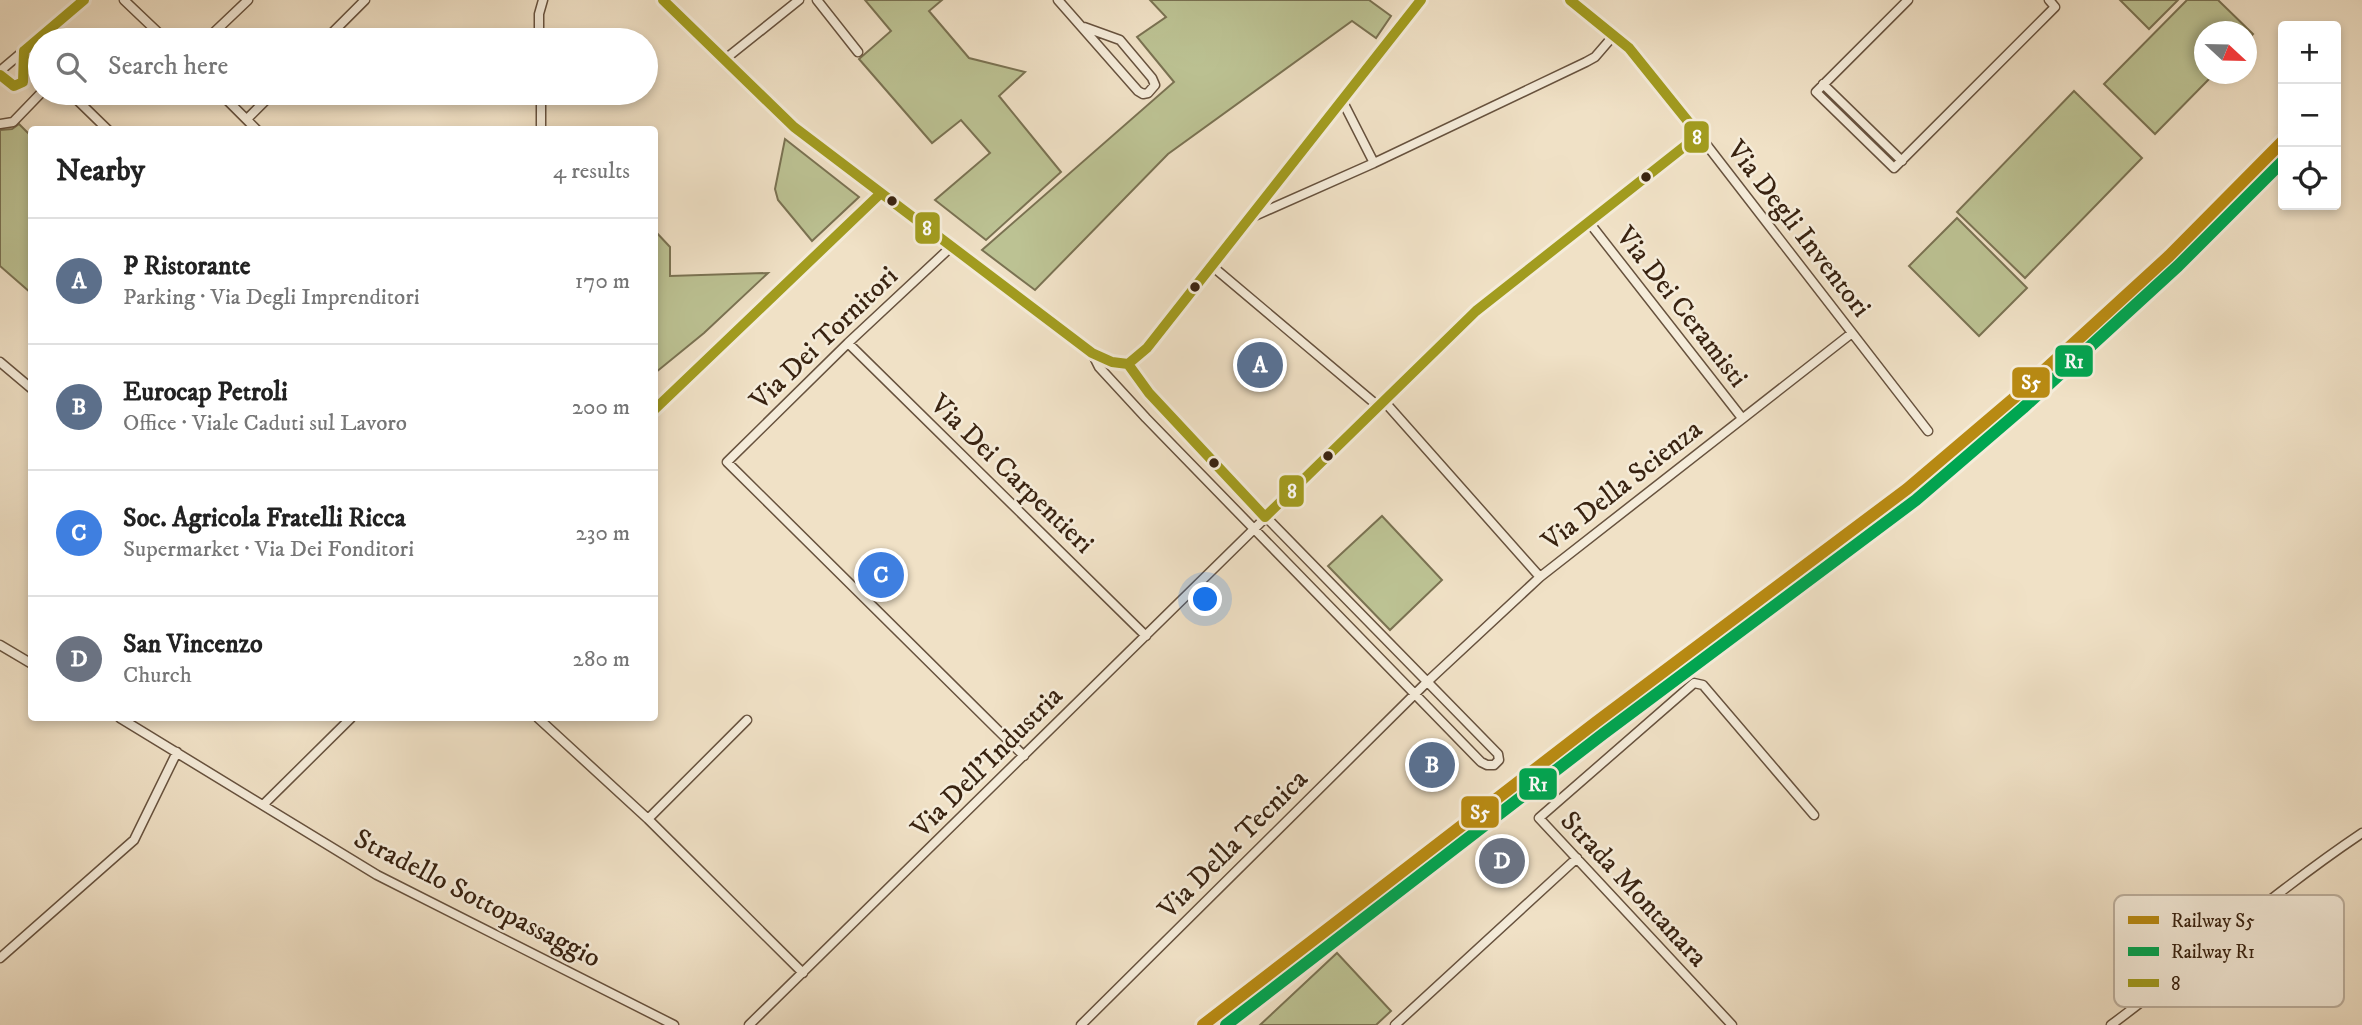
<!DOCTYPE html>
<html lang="en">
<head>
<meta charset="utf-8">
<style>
	body { margin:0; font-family:"IM FELL DW Pica",serif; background:#f6f6f6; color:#222 }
	.controls { position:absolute; right:21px; top:21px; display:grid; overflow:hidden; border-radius:7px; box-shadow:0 4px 10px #0003 }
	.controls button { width:63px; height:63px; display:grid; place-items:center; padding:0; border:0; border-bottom:2px solid #e0e0e0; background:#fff; color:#222; font:35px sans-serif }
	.compass { position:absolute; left:2194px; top:21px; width:63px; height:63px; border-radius:50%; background:#fff; box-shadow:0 4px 10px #0003; rotate:112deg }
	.you { position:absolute; left:1206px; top:600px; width:24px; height:24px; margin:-18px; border:5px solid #fff; border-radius:50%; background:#1a73e8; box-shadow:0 0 0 10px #1a73e833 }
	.badge { display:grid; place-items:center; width:46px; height:46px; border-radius:50%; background:#8f2418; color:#fff; font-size:23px; font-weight:700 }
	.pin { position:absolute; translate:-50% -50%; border:4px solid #fff; box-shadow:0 2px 7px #0006 }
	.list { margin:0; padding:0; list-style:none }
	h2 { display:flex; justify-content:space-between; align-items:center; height:91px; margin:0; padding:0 28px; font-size:30px }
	h2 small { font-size:23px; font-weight:400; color:#767676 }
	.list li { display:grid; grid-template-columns:46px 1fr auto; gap:21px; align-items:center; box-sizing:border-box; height:126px; padding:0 28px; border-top:2px solid #e0e0e0 }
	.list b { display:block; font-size:26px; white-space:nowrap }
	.list p { margin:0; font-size:23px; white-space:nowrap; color:#767676 }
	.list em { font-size:23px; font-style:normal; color:#767676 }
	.icon { flex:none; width:38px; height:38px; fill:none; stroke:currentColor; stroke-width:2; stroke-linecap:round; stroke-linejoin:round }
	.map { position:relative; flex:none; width:2362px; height:1025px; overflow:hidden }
	.search { position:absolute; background:#fff; box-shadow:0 4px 10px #0003; left:28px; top:28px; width:630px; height:77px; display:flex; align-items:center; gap:18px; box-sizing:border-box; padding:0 24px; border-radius:38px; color:#767676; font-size:26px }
	.panel { position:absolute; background:#fff; box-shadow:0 4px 10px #0003; left:28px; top:126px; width:630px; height:595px; border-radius:7px }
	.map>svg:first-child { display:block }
</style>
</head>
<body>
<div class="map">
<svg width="2362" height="1025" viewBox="0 0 2362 1025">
	<rect width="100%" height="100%" fill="#f0e1c6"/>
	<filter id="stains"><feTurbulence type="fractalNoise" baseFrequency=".00286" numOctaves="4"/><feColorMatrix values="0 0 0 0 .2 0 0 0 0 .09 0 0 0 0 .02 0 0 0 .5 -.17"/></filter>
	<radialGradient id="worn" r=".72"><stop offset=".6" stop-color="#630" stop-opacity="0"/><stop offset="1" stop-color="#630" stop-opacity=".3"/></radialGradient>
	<!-- green -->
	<path fill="#bcc293" stroke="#7a7252" stroke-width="2" d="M865,0H942L929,11L969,58L1025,72L999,96L1061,172L986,240L935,200L990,153L961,120L932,143L859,59L891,31Z
		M1150,0H1369L1391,16L1376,38L1352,21L1168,154L1035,290L982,250L1174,82L1137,37L1166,17Z
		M2120,0H2178L2149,29Z
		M2187,0H2218L2253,34L2247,40L2246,32H2204V74H2214L2155,134L2104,84Z
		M2074,91L2142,158L2025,278L1957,212Z
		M19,124L31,136V293L0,266V130L12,129Z
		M785,139L859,197L812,241L778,200L775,189Z
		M1957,218L2027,288L1979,336L1909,266Z
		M655,231L670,247V276L768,273L704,333L655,373Z
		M1382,516L1442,580L1390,630L1328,566Z
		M1337,953L1391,1011L1376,1025H1260Z"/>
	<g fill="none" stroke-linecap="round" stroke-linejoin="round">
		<!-- minor casing -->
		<g stroke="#67523e" stroke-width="11">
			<path id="minor" d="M124,0L166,40
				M817,0L858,52
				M1058,0L1138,91L1143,94L1148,93L1155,85L1152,78L1120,40L1084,27
				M1570,0L1629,48L1699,135L1928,431
				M1908,0L1816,92L1894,168L2055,7L2049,0
				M206,40L248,0
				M325,40L365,0
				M539,40V14L543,0
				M724,60L799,0
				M0,71L84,0
				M0,75L14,86L23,82L24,51
				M1823,84L1902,161
				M70,93L108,130
				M220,93L257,130
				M541,93V130
				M1342,100L1374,163
				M247,119L273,93
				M0,124L13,122L41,93
				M1250,218L1374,163L1586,62L1595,57L1614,35
				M1588,221L1742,418
				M952,246L848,343L727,462L1024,756
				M1212,266L1378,406
				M848,343L1146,636
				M1092,353L1099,367L1146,418L1481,762L1487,765H1494L1499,760L1498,754L1213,463L1149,393L1134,375L1128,364
				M0,362L32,389
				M1383,400L1540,577
				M654,410L881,193
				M0,645L32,664
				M120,718L377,875L674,1025
				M538,718L648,819L803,973
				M264,804L351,718
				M648,819L747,720
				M0,958L134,840L177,752
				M749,1025L1476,311L1699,135
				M1081,1025L1427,682L1540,577L1852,333
				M1395,1025L1577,858
				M1732,1025L1539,818L1694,683L1703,685L1814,815
				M2111,1025C2196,962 2274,892 2362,833"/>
		</g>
		<!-- tertiary casing -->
		<g stroke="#67523e" stroke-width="13">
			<path id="tertiary" d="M663,0L794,127L1092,353L1112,362L1128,364L1147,348L1421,0"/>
		</g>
		<!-- minor -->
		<use href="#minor" stroke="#f5ecda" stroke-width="8"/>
		<!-- tertiary -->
		<use href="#tertiary" stroke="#f5ecda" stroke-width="10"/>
		<!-- bus-1 casing -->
		<g stroke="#f5ecda" stroke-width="16">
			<path id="bus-1" d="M663,0L794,127L1092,353L1112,362L1128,364
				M24,51L84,0
				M0,75L14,86L23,82L24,51
				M1128,364L1149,393L1265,517L1476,311L1699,135L1629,48L1570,0
				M1128,364L1147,348L1421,0
				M654,410L881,193"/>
		</g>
		<!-- bus-1 -->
		<use href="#bus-1" stroke="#a29c1f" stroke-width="10"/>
		<!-- rail-1 casing -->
		<g stroke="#f5ecda" stroke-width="18">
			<path id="rail-1" d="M1203,1025L1595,723L1907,489L2014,398L2169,256L2283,141"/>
		</g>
		<!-- rail-2 casing -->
		<g stroke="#f5ecda" stroke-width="18">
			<path id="rail-2" d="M1226,1025L1603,734L1916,500L2023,408L2178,266L2283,161"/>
		</g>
		<!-- rail-1 -->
		<use href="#rail-1" stroke="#b88a13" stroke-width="12"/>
		<!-- rail-2 -->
		<use href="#rail-2" stroke="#00a651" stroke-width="12"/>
	</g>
	<!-- markers -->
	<g fill="#392311" stroke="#f5ecda" stroke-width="2.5">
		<circle cx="1646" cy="177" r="6"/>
		<circle cx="892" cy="201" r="6"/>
		<circle cx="1195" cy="287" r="6"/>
		<circle cx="1328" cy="456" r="6"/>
		<circle cx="1214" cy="463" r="6"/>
	</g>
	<g text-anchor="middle" stroke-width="5" stroke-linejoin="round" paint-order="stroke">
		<!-- street labels -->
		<g font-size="28" fill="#392311" stroke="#f5ecda">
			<text transform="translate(1800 228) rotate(52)" y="10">Via Degli Inventori</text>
			<text transform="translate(1683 306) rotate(52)" y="10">Via Dei Ceramisti</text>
			<text transform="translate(823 337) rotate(-44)" y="10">Via Dei Tornitori</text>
			<text transform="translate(1013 473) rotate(44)" y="10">Via Dei Carpentieri</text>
			<text transform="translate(1621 484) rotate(-38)" y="10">Via Della Scienza</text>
			<text transform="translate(986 761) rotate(-45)" y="10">Via Dell'Industria</text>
			<text transform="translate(1232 843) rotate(-45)" y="10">Via Della Tecnica</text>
			<text transform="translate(1635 888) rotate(47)" y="10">Strada Montanara</text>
			<text transform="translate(478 897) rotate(27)" y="10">Stradello Sottopassaggio</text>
		</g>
	</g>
	<!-- legend -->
	<rect x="2114" y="895" width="230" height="112" rx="10" fill="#f5ecda" stroke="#bdb09e" stroke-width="2"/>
	<rect x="2128" y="916" width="31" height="8" fill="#b88a13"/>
	<rect x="2128" y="947" width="31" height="9" fill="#00a651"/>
	<rect x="2128" y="979" width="31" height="8" fill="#a29c1f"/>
	<g font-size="19" fill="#392311">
		<text x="2171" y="927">Railway S5</text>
		<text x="2171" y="958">Railway R1</text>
		<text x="2171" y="990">8</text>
	</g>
	<g stroke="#f5ecda" stroke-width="2.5">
		<rect x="1683" y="120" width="27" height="34" rx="7" fill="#a29c1f"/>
		<rect x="914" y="211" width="27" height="34" rx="7" fill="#a29c1f"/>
		<rect x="2054" y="344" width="40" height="34" rx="7" fill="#00a651"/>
		<rect x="2011" y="366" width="40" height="33" rx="7" fill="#b88a13"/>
		<rect x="1278" y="474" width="27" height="34" rx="7" fill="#a29c1f"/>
		<rect x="1518" y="767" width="40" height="34" rx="7" fill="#00a651"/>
		<rect x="1460" y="795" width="40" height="34" rx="7" fill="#b88a13"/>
	</g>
	<g font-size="19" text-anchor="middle" font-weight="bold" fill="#fff">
		<text x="1697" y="144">8</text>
		<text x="927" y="235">8</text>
		<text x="2074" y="368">R1</text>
		<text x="2031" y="389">S5</text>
		<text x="1292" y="498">8</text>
		<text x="1538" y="791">R1</text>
		<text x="1480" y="819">S5</text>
	</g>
	<rect width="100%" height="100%" filter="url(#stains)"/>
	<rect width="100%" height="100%" fill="url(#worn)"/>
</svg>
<div class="controls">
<button>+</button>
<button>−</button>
<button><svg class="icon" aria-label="locate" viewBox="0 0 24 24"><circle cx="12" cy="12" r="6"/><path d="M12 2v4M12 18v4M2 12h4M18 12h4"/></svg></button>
</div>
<svg class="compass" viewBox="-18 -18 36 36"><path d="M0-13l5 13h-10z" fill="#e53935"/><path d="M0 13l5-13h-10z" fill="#767676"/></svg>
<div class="you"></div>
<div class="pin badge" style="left:1260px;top:365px;background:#5c6f8a">A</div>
<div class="pin badge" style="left:1432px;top:765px;background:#5c6f8a">B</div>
<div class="pin badge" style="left:881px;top:575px;background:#3f7fe0">C</div>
<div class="pin badge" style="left:1502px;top:861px;background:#6b7280">D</div>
<div class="search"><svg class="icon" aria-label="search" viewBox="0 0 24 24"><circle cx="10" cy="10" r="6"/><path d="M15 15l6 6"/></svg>Search here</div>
<section class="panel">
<h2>Nearby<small>4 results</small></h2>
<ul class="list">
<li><span class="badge" style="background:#5c6f8a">A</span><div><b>P Ristorante</b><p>Parking · Via Degli Imprenditori</p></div><em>170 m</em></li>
<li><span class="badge" style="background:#5c6f8a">B</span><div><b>Eurocap Petroli</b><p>Office · Viale Caduti sul Lavoro</p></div><em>200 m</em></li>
<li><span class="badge" style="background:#3f7fe0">C</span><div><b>Soc. Agricola Fratelli Ricca</b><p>Supermarket · Via Dei Fonditori</p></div><em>230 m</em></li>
<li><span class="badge" style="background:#6b7280">D</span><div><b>San Vincenzo</b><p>Church</p></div><em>280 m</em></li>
</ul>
</section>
</div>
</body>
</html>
